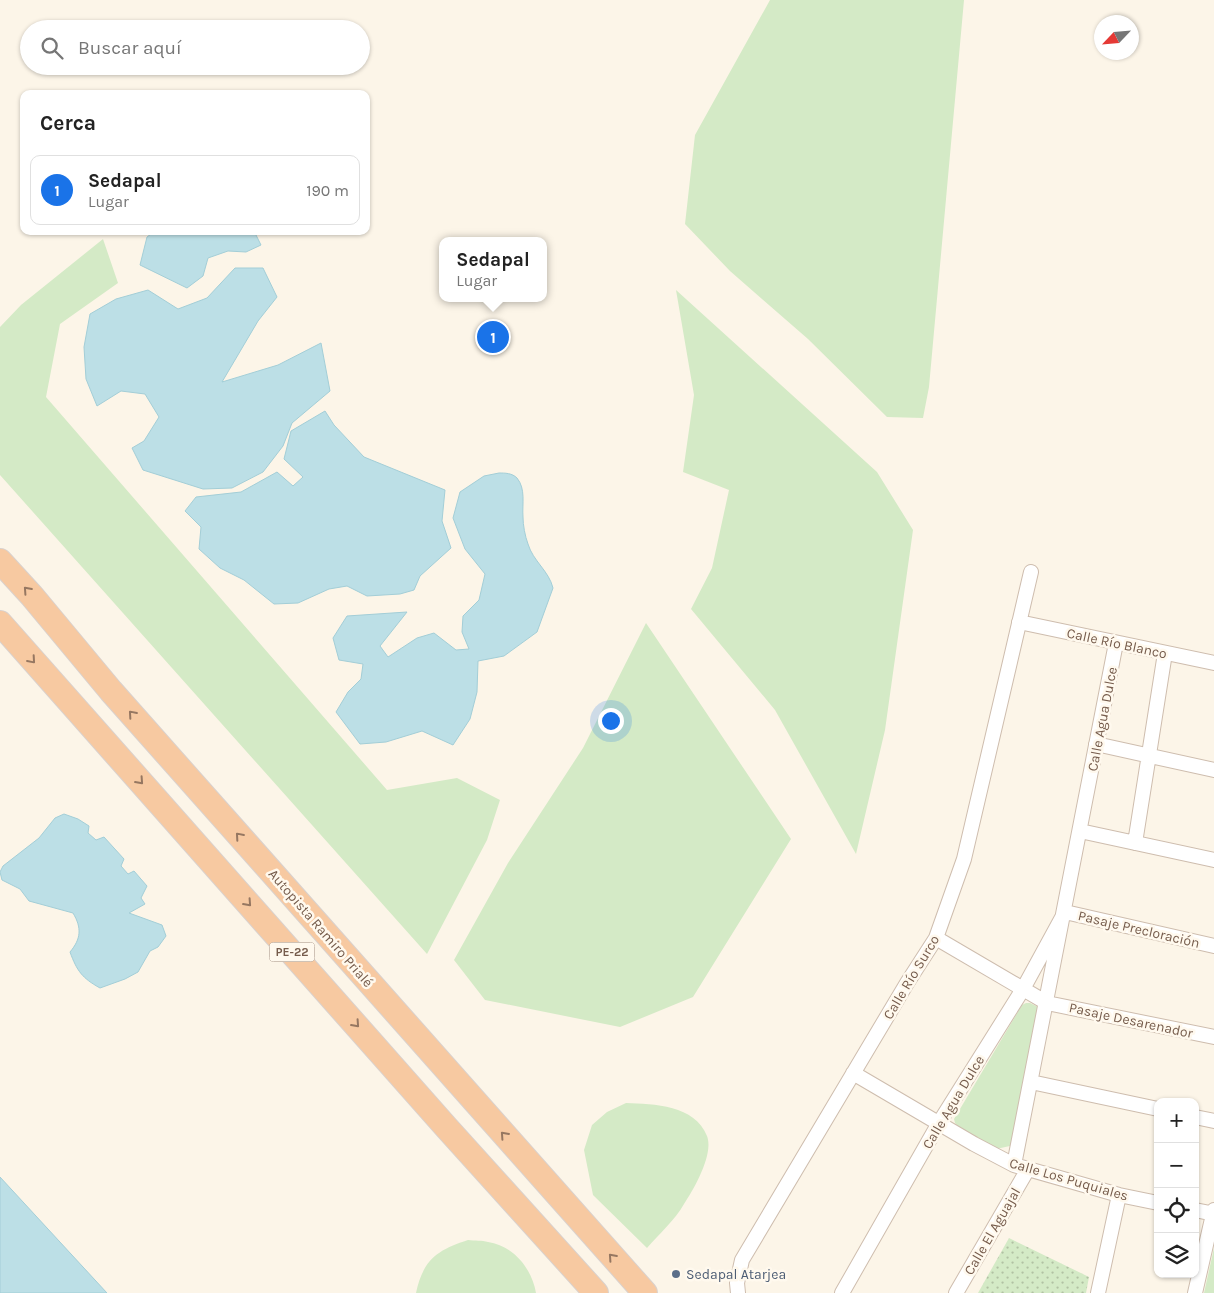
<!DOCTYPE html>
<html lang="es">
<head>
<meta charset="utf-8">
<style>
	body { margin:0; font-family:Karla,sans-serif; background:#f6f6f6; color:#222 }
	.controls { position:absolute; right:15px; bottom:15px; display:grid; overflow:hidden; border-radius:10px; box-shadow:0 1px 4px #0004 }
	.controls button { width:45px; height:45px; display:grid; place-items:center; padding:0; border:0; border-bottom:1px solid #e0e0e0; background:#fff; color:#222; font:25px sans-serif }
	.compass { position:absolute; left:1094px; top:15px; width:45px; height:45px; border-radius:50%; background:#fff; box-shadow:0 1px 4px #0004; rotate:244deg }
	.you { position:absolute; left:610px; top:720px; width:18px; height:18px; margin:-12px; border:4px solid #fff; border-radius:50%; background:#1a73e8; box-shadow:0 0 0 8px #1a73e833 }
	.badge { display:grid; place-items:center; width:32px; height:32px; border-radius:50%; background:#1a73e8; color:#fff; font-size:16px; font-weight:700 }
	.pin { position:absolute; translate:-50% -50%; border:2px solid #fff; box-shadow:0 1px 5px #0006 }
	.popup { position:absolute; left:439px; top:237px; width:108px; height:65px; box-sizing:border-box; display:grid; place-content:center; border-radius:10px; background:#fff; filter:drop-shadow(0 1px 4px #0005); font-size:16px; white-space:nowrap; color:#767676 }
	.popup b { font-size:19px; color:#222 }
	.popup::after { content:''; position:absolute; left:50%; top:100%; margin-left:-10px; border:10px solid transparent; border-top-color:#fff }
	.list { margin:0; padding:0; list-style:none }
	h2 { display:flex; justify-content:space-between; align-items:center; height:65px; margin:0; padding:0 20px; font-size:21px }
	h2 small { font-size:16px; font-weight:400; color:#767676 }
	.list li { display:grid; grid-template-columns:32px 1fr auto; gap:15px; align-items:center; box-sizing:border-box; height:70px; margin:0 10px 10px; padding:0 10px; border:1px solid #e0e0e0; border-radius:10px }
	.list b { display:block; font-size:19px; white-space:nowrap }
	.list p { margin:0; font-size:16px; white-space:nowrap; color:#767676 }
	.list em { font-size:16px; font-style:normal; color:#767676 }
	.icon { flex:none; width:28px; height:28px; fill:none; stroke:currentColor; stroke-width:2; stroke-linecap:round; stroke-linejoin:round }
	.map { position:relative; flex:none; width:1214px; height:1293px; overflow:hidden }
	.search { position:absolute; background:#fff; box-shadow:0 1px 4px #0004; left:20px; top:20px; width:350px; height:55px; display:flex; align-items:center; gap:12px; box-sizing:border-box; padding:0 18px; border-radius:28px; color:#767676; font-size:19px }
	.panel { position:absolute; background:#fff; box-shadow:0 1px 4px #0004; left:20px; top:90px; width:350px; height:145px; border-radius:10px }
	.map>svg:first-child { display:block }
</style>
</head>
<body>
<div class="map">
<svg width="1214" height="1293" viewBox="0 0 1214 1293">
	<defs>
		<pattern id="garden-dots" width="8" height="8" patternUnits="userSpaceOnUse" patternTransform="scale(1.25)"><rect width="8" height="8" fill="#d4eac6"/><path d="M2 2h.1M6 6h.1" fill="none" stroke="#b1c1a3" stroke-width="1.8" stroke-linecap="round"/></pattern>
	</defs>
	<rect width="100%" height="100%" fill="#fcf5e8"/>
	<!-- green -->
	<path fill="#d4eac6" d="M770,0H964L929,387L923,418L887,417L808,339L730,271L685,224L695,135Z
		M103,239L118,283L60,324L46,397L387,790L457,778L500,800L487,840L427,954L0,475V327L21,305Z
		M676,290L877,472L913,530L885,730L856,854L775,710L691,609L712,568L729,490L683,472L694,395Z
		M646,623L791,839L693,997L620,1027L485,1000L454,960L508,863L583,748Z
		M1026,1003H1030L1040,1008L1013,1142L1010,1146L996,1149L959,1128L955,1123L954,1119L1022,1005Z
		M626,1103C654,1104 695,1105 707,1136C714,1154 694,1189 684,1204C675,1220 659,1234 647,1248L593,1195L584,1150L592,1125L607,1112Z
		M468,1240C475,1241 482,1240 488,1242C514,1246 532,1269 536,1293H416C423,1260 437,1250 468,1240Z
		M1214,1248V1293H1204Z"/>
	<!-- garden -->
	<path fill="url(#garden-dots)" d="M1009,1238L1089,1277L1086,1293H978Z"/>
	<!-- water -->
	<path fill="#bcdfe6" stroke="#a3ced7" d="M155,231H254L261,245L246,252L228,251L208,258L203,276L187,288L140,265L147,237Z
		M235,268H263L277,297L258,321L222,382L278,365L321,343L330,391L292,423L283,446L263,472L232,488L203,489L143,470L132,448L144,441L159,417L145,394L121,391L97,406L86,379L84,347L90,314L116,299L148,290L178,309L207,298Z
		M325,411L334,425L364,457L445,490L442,521L451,548L420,576L414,590L400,594L367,596L347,586L329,589L298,603L274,604L244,580L220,568L199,549L201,527L185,511L196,497L241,492L277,472L293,486L303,477L284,459L291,431Z
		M499,473C505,473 512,473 517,478C526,489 522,504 523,517C523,525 525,536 528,544C533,561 549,571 553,588L537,632L504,656L478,661L477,692L470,719L453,745L422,731L386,742L360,744L336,712L348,692L361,679L363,664L339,660L333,638L347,616L407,612L380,646L388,657L417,638L434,633L456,650L469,649L462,632L463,616L479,600L485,574L465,549L453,518L460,492L484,476Z
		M64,814L78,819L89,826L88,833L96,840L104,837L124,859L121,866L128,874L134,871L147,886L141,898L145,904L129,913L162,925L166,936L158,947L150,951L138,972L125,979L100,988C82,978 77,971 70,952C81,939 82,928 73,913L29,901L20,889L2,880L0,872L3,866L39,838L55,818Z
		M0,1177L107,1293H0Z"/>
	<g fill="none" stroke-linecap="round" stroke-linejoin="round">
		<!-- minor casing -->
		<g stroke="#cebdae" stroke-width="16">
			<path id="minor" d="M1019,622L1214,663
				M1096,744L1214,770
				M1080,831L1214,860
				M1135,843L1165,653
				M936,938L1047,1003L1214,1037
				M853,1073L974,1144L1014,1165L1119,1195L1158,1203
				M1031,1082L1158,1109
				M1195,1117L1214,1121
				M1014,1165L1116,643
				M1195,1210L1214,1214
				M738,1293L737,1283L742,1260L907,983L936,938L964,859L1031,572
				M842,1293L939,1123L1023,989L1065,912L1214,946
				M956,1293L1028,1169
				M1098,1293L1119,1195
				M1195,1293L1214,1210"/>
		</g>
		<!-- trunk casing -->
		<g stroke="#d9d1cd" stroke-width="26">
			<path id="trunk" d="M0,561L32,596L111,691L645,1293
				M0,623L446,1127L596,1293"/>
		</g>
		<!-- minor -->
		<use href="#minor" stroke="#fff" stroke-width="14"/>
		<!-- trunk -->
		<use href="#trunk" stroke="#f7c9a1" stroke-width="24"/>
	</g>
	<!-- one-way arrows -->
	<defs><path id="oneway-chevron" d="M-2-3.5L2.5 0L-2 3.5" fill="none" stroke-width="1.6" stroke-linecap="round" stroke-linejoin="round" transform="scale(1.25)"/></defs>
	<g stroke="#967761">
		<use href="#oneway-chevron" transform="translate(27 590) rotate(-132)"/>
		<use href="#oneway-chevron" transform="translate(32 660) rotate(49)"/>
		<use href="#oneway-chevron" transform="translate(132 714) rotate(-131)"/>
		<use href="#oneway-chevron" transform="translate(140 781) rotate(48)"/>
		<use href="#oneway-chevron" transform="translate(239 836) rotate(-131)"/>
		<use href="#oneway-chevron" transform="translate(248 903) rotate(48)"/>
		<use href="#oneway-chevron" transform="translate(356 1024) rotate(48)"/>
		<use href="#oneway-chevron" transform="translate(504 1135) rotate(-132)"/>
		<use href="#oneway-chevron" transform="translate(612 1257) rotate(-132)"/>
	</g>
	<!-- markers -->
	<circle fill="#5c6f8a" stroke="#fff9ee" stroke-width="2" cx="676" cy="1274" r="5"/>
	<g text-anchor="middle" stroke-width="5" stroke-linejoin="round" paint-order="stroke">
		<!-- shield labels -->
		<rect fill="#fff9ee" stroke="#9f8b7d" stroke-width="1" x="269.5" y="942.5" width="45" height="19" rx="4"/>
		<g font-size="12" font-weight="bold" fill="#765c4c">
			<text x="292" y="956">PE-22</text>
		</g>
		<!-- street labels -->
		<g font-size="14" fill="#765c4c" stroke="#fff9ee">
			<text transform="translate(1117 643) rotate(12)" y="5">Calle Río Blanco</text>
			<text transform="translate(1102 719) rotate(-79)" y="5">Calle Agua Dulce</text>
			<text transform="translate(321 928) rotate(49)" y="5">Autopista Ramiro Prialé</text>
			<text transform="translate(1139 929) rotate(13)" y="5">Pasaje Precloración</text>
			<text transform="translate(911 977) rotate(-59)" y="5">Calle Río Surco</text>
			<text transform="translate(1131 1020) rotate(12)" y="5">Pasaje Desarenador</text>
			<text transform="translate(953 1102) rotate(-59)" y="5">Calle Agua Dulce</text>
			<text transform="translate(1069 1179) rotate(16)" y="5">Calle Los Puquiales</text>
			<text transform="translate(992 1231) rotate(-60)" y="5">Calle El Aguajal</text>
		</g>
		<!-- service labels -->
		<g font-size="14" fill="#4e5e75" stroke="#fff9ee" text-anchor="start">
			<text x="686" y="1279">Sedapal Atarjea</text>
		</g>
	</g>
</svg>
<div class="controls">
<button>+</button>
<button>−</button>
<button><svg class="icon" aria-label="locate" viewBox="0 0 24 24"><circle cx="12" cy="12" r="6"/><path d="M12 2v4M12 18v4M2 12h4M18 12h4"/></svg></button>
<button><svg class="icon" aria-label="layers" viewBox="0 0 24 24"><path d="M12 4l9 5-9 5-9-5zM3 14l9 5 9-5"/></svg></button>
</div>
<svg class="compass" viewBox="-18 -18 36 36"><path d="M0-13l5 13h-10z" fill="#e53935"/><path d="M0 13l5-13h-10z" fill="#767676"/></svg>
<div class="you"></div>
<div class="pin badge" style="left:493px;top:337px">1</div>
<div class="popup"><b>Sedapal</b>Lugar</div>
<div class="search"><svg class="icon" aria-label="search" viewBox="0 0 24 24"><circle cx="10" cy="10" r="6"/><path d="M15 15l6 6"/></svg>Buscar aquí</div>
<section class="panel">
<h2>Cerca<small></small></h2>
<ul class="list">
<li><span class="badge">1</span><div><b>Sedapal</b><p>Lugar</p></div><em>190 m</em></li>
</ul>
</section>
</div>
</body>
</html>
